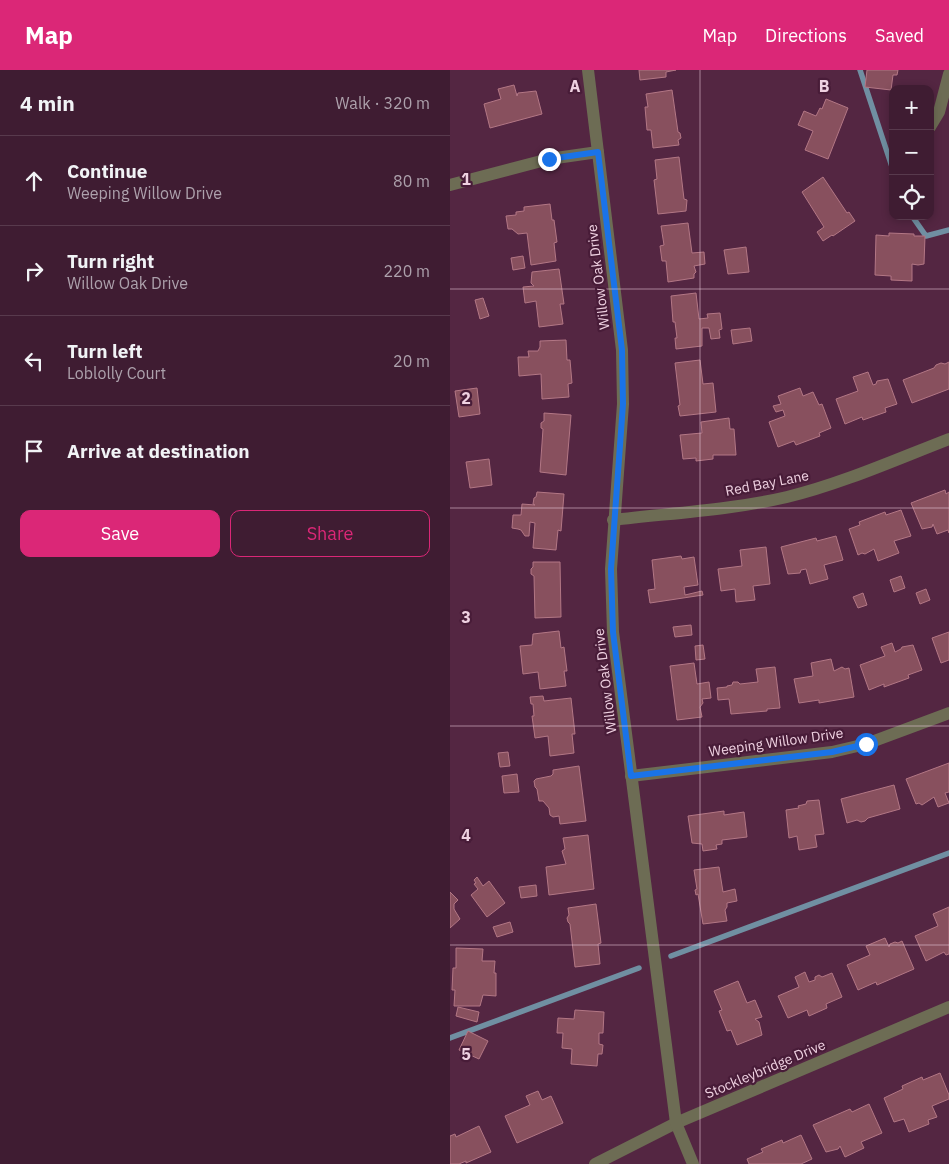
<!DOCTYPE html>
<html lang="en">
<head>
<meta charset="utf-8">
<style>
	body { margin:0; font-family:"IBM Plex Sans",sans-serif; background:#46253a; color:#f1f3f6 }
	.controls { position:absolute; right:15px; top:15px; display:grid; overflow:hidden; border-radius:10px; box-shadow:0 2px 8px #0003 }
	.controls button { width:45px; height:45px; display:grid; place-items:center; padding:0; border:0; border-bottom:1px solid #583a4d; background:#3f1c32; color:#f1f3f6; font:25px sans-serif }
	.stop { position:absolute; width:15px; height:15px; margin:-11px; border:4px solid #1a73e8; border-radius:50%; background:#fff }
	.stop.end { background:#1a73e8; border-color:#fff; box-shadow:0 1px 5px #0008 }
	.list { margin:0; padding:0; list-style:none }
	h2 { display:flex; justify-content:space-between; align-items:center; height:65px; margin:0; padding:0 20px; font-size:21px }
	h2 small { font-size:16px; font-weight:400; color:#ada1ac }
	.list li { display:grid; grid-template-columns:32px 1fr auto; gap:15px; align-items:center; box-sizing:border-box; height:90px; padding:0 20px; border-top:1px solid #583a4d }
	.list b { display:block; font-size:19px; white-space:nowrap }
	.list p { margin:0; font-size:16px; white-space:nowrap; color:#ada1ac }
	.list em { font-size:16px; font-style:normal; color:#ada1ac }
	.actions { display:flex; gap:10px; padding:15px 20px }
	.actions a { flex:1; padding:11px 0; border:1px solid #db2777; border-radius:10px; text-align:center; font-size:18px; color:#db2777 }
	.actions .main { background:#db2777; color:#fff }
	.icon { flex:none; width:28px; height:28px; fill:none; stroke:currentColor; stroke-width:2; stroke-linecap:round; stroke-linejoin:round }
	.map { position:relative; flex:none; width:499px; height:1094px; overflow:hidden }
	header { display:flex; align-items:center; gap:30px; box-sizing:border-box; height:70px; padding:0 25px; background:#db2777; color:#fff }
	header strong { font-size:24px }
	nav { display:flex; gap:28px; margin-inline-start:auto; font-size:18px }
	main { display:flex }
	aside { flex:1; background:#3f1c32 }
	.map>svg:first-child { display:block }
</style>
</head>
<body>
<header>
<strong>Map</strong>
<nav><a>Map</a><a>Directions</a><a>Saved</a></nav>
</header>
<main>
<aside>
<h2>4 min<small>Walk · 320 m</small></h2>
<ul class="list">
<li><svg class="icon" aria-label="ahead" viewBox="0 0 24 24"><path d="M12 20V5M6 11l6-6 6 6"/></svg><div><b>Continue</b><p>Weeping Willow Drive</p></div><em>80 m</em></li>
<li><svg class="icon" aria-label="right" viewBox="0 0 24 24"><path d="M7 20v-9h11M14 6l5 5-5 5"/></svg><div><b>Turn right</b><p>Willow Oak Drive</p></div><em>220 m</em></li>
<li><svg class="icon" aria-label="left" viewBox="0 0 24 24"><path d="M17 20v-9H6M10 6l-5 5 5 5"/></svg><div><b>Turn left</b><p>Loblolly Court</p></div><em>20 m</em></li>
<li><svg class="icon" aria-label="arrive" viewBox="0 0 24 24"><path d="M6 21V4h12l-3 4 3 4H6"/></svg><div><b>Arrive at destination</b></div></li>
</ul>
<div class="actions"><a class="main">Save</a><a>Share</a></div>
</aside>
<div class="map">
<svg width="499" height="1094" viewBox="0 0 499 1094">
	<rect width="100%" height="100%" fill="#542642"/>
	<g fill="none" stroke-linecap="round" stroke-linejoin="round">
		<!-- stream -->
		<path stroke="#708fa2" stroke-width="5.5" d="M410,0L443,100
			M462,146L476,166L499,160
			M221,886L499,783
			M0,968L189,898"/>
	</g>
	<!-- building -->
	<path fill="#88505e" stroke="#b37785" d="M189,0H226L216,2V7L190,10Z
		M417,0H448L447,5H443L441,20L415,17Z
		M64,15L67,26L68,23L86,21L92,44L40,58L34,34L51,29L48,19Z
		M222,20L228,62L230,63L231,68L228,70L229,75L203,78L201,60H197L195,37H198L196,24Z
		M376,29L398,38L378,89L355,80L363,61L348,55L354,41L366,46L370,38L372,39Z
		M229,87L234,129L237,130L236,141L208,144L204,110L207,109L205,90Z
		M373,107L397,143L399,142L405,151L383,166L382,165L373,171L367,162L374,157L352,122Z
		M100,134L102,150H104L107,172L104,173L106,191L81,195L77,163L68,164L62,159H58L56,146L66,145V142L74,141V137Z
		M238,153L242,183L254,182L255,194L244,196L246,202L244,204V208L218,212L216,191H212L210,176L214,175L211,156Z
		M439,163L464,164V166H475L474,194L468,195L462,194V211L441,210V206L425,205L426,165L439,166Z
		M296,177L299,202L278,204L274,180Z
		M73,186L75,198L63,200L61,188Z
		M109,199L114,234H110L113,254L89,257L86,231L75,233L73,217L84,216L81,213L82,202Z
		M246,223L249,249L258,248L257,244L270,243L272,259L269,260L270,268L261,269L259,258H252V276L226,279L225,268H227L225,252H223L221,226Z
		M33,228L39,246L30,249L25,230Z
		M300,258L302,271L283,274L281,260Z
		M116,270L117,290H120L122,313L118,314L119,327L92,329L91,304L69,306L68,287H79L78,281H88L90,277V271Z
		M250,290L253,314L263,313L266,342L230,346L228,336L230,335L225,293Z
		M499,292V319L462,333L453,310L484,298L486,295L491,293L495,294Z
		M418,302L423,315L426,314L427,311L438,309L447,334L435,338L436,342L413,350L412,347L395,354L386,329L408,321L403,307Z
		M27,318L30,344L9,347L5,321Z
		M350,318L353,326L363,322L369,335L372,334L381,358L369,363L370,366L346,375L344,371L328,377L319,352L335,346L333,340L326,342L323,336L331,334L328,326Z
		M94,343L121,345L116,405L90,402L93,359L91,358V353L94,351Z
		M279,348L280,359H284L286,385H263V389L246,391V388L233,389L230,365L252,363L251,352Z
		M39,389L42,415L20,418L16,392Z
		M495,420L496,424L499,422V463L498,460L487,464L483,454L482,457L472,459L461,433Z
		M87,422L114,424L111,461L108,460L106,480L83,478L85,453L80,452L79,466H75L71,460L68,459L62,458L63,445H71L72,434L85,435L83,434L84,428L86,427Z
		M451,440L461,466L444,471L449,483L428,491L424,479L415,484L412,483L408,485L399,459L410,455L409,452L435,442L436,445Z
		M386,466L393,490L374,495L378,509L360,514L356,499L351,500L350,503L338,504L331,477L366,468L367,471Z
		M316,477L320,514L303,516L305,530L286,532L285,519L271,521L268,499L292,496L290,480Z
		M231,486L232,489L244,487L248,515L234,517L235,525L252,521L253,525L200,533L198,520L205,519L202,490Z
		M83,492H110L111,547L85,548L84,506L81,504V499L83,497Z
		M451,506L455,518L444,522L440,510Z
		M476,519L480,530L470,534L466,523Z
		M413,523L417,535L408,538L403,527Z
		M241,555L242,565L225,567L223,557Z
		M109,561L111,578L114,577L117,601H114L116,616L90,619L88,602L73,604L70,576L82,575L83,564Z
		M499,562V590L491,593L482,568Z
		M442,573L445,582L451,579L452,577L463,575L472,600L458,605L459,608L434,617V614L419,620L410,595L435,586L431,577Z
		M253,575L255,589L246,590L245,576Z
		M381,589L384,601L392,597L395,599L399,598L404,627L369,633V630L349,633L344,609L363,606L361,593Z
		M244,593L247,614L259,612L261,628L252,629L253,633L250,637L252,647L227,650L220,596Z
		M325,597L330,638L317,639V641L281,644L279,629L268,630L267,618L277,617V616L282,615L283,612H288L290,614L308,612L306,599Z
		M93,626L94,631L121,628L125,664H122L124,683L100,686L98,666L85,668L82,646H84L83,634H81L80,627Z
		M58,682L60,696L50,697L48,683Z
		M499,693V722L495,723L499,733L488,737L484,727L472,735L469,733L466,734L456,709Z
		M129,696L136,751L110,754L109,746L103,747L100,745L99,738L93,731H89L87,719L85,717L84,711L86,709L101,706L103,704V700Z
		M67,704L69,722L54,723L52,706Z
		M444,715L450,739L418,748L415,751L411,752L407,750L397,753L391,729Z
		M369,730L374,764L365,765L367,777L349,780L347,766L339,768L336,740L349,738L348,736L356,734L357,731Z
		M274,741V745L294,742L297,767L272,770V774L266,775L267,779L253,781L252,774L242,773L238,746Z
		M138,765L144,819L99,825L96,797L116,794L112,781L115,779L113,768Z
		M269,797L273,822L285,819L287,831L277,833V837L275,840L277,851L253,854L248,824L246,825L245,820L247,819L244,800Z
		M27,807L33,816L39,811L55,833L37,847L21,825L28,819L24,814L26,813L24,810Z
		M86,815L87,826L71,828L69,817Z
		M0,822L8,830L4,834V839L10,849L0,858Z
		M146,834L151,873L148,874L150,894L125,897L120,854L118,852L117,848L119,845L118,838Z
		M499,837V884L496,885L494,882L476,891L465,866L488,856L483,844Z
		M60,852L63,862L47,867L43,857Z
		M435,868L439,877L440,874L445,872L448,873L452,871L464,899L427,915L426,912L408,920L397,895L420,885L416,876Z
		M6,878L33,879L32,891H45L44,903H46V926L33,925L30,936H4L5,920H2L3,898H6Z
		M355,902L359,912L365,910V907L369,905L372,907L382,903L392,927L376,934L377,938L359,946L357,940L338,948L328,926L349,917L345,907Z
		M288,911L297,933L305,930L312,947L305,949L309,952L312,965L287,975L281,960L277,961L269,941L272,940L264,921Z
		M8,937L29,942L27,952L6,946Z
		M125,940L154,942L153,963H149V974L153,975L152,984H148L147,996L121,994L122,979L112,978L113,963H107L108,948L124,949Z
		M18,961L38,971L29,989L9,980Z
		M490,1003L499,1025V1029L482,1036L487,1047L478,1050L479,1054L459,1062L454,1049L444,1052L434,1028L453,1019L452,1016L472,1007L473,1010Z
		M88,1021L92,1030L101,1026L113,1053L67,1073L55,1046L80,1035L76,1026Z
		M419,1034L432,1063L411,1072L414,1078L395,1087L390,1076L388,1079L376,1082L363,1055L400,1039L402,1042Z
		M29,1056L41,1082L16,1093V1091L9,1094H0V1066L5,1064L6,1067Z
		M351,1065L362,1089L351,1094H299L297,1089L313,1082L311,1079L332,1070L333,1073Z"/>
	<g fill="none" stroke-linecap="round" stroke-linejoin="round">
		<!-- minor -->
		<path stroke="#6d6c54" stroke-width="12" d="M480,57L489,42L499,4
			M0,115L99,89L148,82
			M163,450C221,443 281,440 337,427C391,414 447,389 499,369
			M181,706L382,682L416,674L499,643
			M145,1094L226,1053L499,937"/>
		<!-- tertiary -->
		<path stroke="#6d6c54" stroke-width="12" d="M138,0L172,280L173,334L161,499L163,562L226,1053L243,1094"/>
	</g>
	<g fill="none" stroke-linecap="round" stroke-linejoin="round">
		<!-- route -->
		<path stroke="#1a73e8" stroke-width="6" d="M99,89L148,82L172,280L173,334L161,499L163,562L181,706L382,682L416,674"/>
	</g>
	<!-- grid -->
	<path fill="none" stroke="#efd1e1" stroke-width="1" stroke-opacity="0.55" d="M250,0V1094M0,219H499M0,438H499M0,656H499M0,875H499"/>
	<g text-anchor="middle" stroke-width="4.5" stroke-linejoin="round" paint-order="stroke">
		<!-- street labels -->
		<g font-size="14" fill="#efd1e1" stroke="#481c38">
			<text transform="translate(148 207) rotate(-97)" y="5">Willow Oak Drive</text>
			<text transform="translate(317 413) rotate(-11)" y="5">Red Bay Lane</text>
			<text transform="translate(155 611) rotate(-97)" y="5">Willow Oak Drive</text>
			<text transform="translate(326 672) rotate(-8)" y="5">Weeping Willow Drive</text>
			<text transform="translate(315 999) rotate(-23)" y="5">Stockleybridge Drive</text>
		</g>
	</g>
	<g font-size="16" text-anchor="middle" font-weight="bold" fill="#efd1e1" stroke="#481c38" stroke-width="4.5" stroke-linejoin="round" paint-order="stroke">
		<text x="125" y="22">A</text>
		<text x="374" y="22">B</text>
		<text x="16" y="115">1</text>
		<text x="16" y="334">2</text>
		<text x="16" y="553">3</text>
		<text x="16" y="771">4</text>
		<text x="16" y="990">5</text>
	</g>
</svg>
<div class="controls">
<button>+</button>
<button>−</button>
<button><svg class="icon" aria-label="locate" viewBox="0 0 24 24"><circle cx="12" cy="12" r="6"/><path d="M12 2v4M12 18v4M2 12h4M18 12h4"/></svg></button>
</div>
<div class="stop" style="left:416px;top:674px"></div>
<div class="stop end" style="left:99px;top:89px"></div>
</div>
</main>
</body>
</html>
